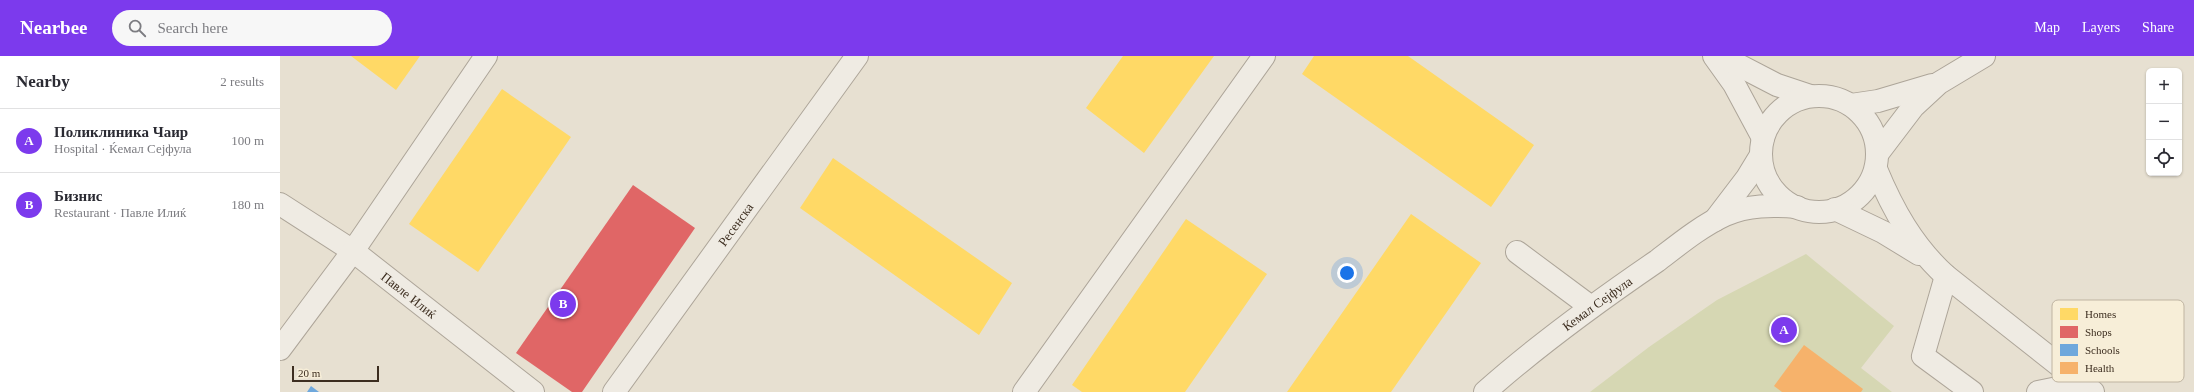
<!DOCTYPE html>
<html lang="en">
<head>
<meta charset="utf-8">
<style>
	body { margin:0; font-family:"Times New Roman",serif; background:#f7f7f7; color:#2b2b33 }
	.controls { position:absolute; right:12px; top:12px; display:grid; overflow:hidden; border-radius:6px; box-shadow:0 1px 3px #0004 }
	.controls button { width:36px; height:36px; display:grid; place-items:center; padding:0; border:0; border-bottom:1px solid #e1e1e2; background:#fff; color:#2b2b33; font:20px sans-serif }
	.scale { position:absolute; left:12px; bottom:10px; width:87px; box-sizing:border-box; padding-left:4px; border:2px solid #3d2e20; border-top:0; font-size:11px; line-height:14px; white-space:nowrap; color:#3d2e20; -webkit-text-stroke:3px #f7eed8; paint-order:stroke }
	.you { position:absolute; left:1067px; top:217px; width:14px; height:14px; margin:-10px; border:3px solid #fff; border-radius:50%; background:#1a73e8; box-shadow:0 0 0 6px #1a73e833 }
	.badge { display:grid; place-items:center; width:26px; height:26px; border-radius:50%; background:#7c3aed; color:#fff; font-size:13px; font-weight:700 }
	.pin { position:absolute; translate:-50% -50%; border:2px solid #fff; box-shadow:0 1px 4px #0006 }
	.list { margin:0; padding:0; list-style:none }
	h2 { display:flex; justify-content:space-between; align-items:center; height:52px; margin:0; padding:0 16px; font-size:17px }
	h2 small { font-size:13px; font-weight:400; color:#7c7c81 }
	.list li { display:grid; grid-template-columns:26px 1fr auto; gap:12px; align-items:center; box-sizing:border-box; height:64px; padding:0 16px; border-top:1px solid #e1e1e2 }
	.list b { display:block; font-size:15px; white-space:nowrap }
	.list p { margin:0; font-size:13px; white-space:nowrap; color:#7c7c81 }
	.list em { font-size:13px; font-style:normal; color:#7c7c81 }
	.icon { flex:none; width:22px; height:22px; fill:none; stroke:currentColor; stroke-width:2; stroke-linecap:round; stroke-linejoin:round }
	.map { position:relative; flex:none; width:1914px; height:336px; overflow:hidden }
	header { display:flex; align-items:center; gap:24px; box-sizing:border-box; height:56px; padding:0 20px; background:#7c3aed; color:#fff }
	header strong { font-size:19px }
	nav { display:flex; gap:22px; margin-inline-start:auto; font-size:14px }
	.search { width:280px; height:36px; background:#f7f7f7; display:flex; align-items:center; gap:10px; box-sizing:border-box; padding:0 14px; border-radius:22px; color:#7c7c81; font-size:15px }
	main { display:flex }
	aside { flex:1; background:#fff }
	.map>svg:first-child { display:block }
</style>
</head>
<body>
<header>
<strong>Nearbee</strong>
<div class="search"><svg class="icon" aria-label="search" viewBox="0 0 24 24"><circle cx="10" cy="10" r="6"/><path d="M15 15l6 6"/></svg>Search here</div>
<nav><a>Map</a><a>Layers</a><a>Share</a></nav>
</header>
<main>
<aside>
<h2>Nearby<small>2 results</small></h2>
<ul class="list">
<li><span class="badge">A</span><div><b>Поликлиника Чаир</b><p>Hospital · Ќемал Сејфула</p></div><em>100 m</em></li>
<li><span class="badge">B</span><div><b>Бизнис</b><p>Restaurant · Павле Илиќ</p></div><em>180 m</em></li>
</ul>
</aside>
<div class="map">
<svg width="1914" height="336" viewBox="0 0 1914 336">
	<rect width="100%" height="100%" fill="#e7e0d1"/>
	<!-- green -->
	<path fill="#d6d7b3" d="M1526,198L1614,270L1581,312L1612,336H1310L1369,291L1437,244Z"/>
	<!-- homes -->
	<path fill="#ffd966" d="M71,0H140L116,34Z
		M843,0H934L864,97L806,52Z
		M1034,0H1128L1254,89L1211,151L1022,18Z
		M222,33L291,81L198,216L129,168Z
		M553,102L732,227L699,279L520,152Z
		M1131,158L1201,207L1111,336H1007Z
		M906,163L987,218L905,336H802L792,329Z"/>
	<!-- shops -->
	<path fill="#e06666" d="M353,129L415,172L302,336H292L236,297Z"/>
	<!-- schools -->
	<path fill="#6fa8dc" d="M31,330L39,336H27Z"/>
	<!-- health -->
	<path fill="#f6b26b" d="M1524,289L1583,333L1581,336H1502L1494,330Z"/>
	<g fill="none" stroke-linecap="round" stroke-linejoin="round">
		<!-- minor casing -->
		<g stroke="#ada599" stroke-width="24">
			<g id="minor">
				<path d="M1434,0L1454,28L1483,82"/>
				<path d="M1441,0L1497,29L1530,40"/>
				<circle cx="1539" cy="98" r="58"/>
				<path d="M1571,49L1598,45L1652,29"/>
				<path d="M1598,97L1633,51L1659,27L1704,0"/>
				<path d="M1596,113C1613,154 1633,190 1666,220L1813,336"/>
				<path id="s1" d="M0,148L73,195L253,336"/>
				<path d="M1555,153L1603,176L1639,198"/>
				<path d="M1435,164L1467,122L1481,99"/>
				<path d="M1237,196L1311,251"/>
				<path d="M1666,220L1643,300L1692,336"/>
				<path d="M0,293L73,195L206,0"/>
				<path id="s2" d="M334,336L577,0"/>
				<path d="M744,336L984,0"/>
				<path id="s3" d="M1205,336C1259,288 1317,246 1377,205C1398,189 1421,170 1445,159C1468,149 1492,149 1517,151"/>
				<path d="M1758,336L1802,327"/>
			</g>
		</g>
		<!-- minor -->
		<use href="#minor" stroke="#efebe3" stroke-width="22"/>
	</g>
	<g text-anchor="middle" stroke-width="4" stroke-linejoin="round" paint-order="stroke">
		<!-- street labels -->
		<g font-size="13" fill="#3d2e20" stroke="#f7eed8">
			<text dy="5" stroke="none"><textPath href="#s2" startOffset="207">Ресенска</textPath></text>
			<text dy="5" stroke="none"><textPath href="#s1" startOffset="158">Павле Илиќ</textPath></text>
			<text dy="5" stroke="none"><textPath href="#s3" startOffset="143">Кемал Сејфула</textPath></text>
		</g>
	</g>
	<!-- legend -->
	<rect x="1772" y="244" width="132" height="82" rx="6" fill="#f7eed8" stroke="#bfb4a1" stroke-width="1"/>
	<rect x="1780" y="252" width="18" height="12" fill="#ffd966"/>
	<rect x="1780" y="270" width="18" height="12" fill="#e06666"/>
	<rect x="1780" y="288" width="18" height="12" fill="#6fa8dc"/>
	<rect x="1780" y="306" width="18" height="12" fill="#f6b26b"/>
	<g font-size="11" fill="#3d2e20">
		<text x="1805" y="262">Homes</text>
		<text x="1805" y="280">Shops</text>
		<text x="1805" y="298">Schools</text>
		<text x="1805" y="316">Health</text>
	</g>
</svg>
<div class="controls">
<button>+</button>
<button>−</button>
<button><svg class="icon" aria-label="locate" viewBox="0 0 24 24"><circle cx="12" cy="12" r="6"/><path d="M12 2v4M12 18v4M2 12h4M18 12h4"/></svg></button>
</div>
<div class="scale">20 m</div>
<div class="you"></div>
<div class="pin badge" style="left:1504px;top:274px">A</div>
<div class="pin badge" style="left:283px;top:248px">B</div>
</div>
</main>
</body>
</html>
